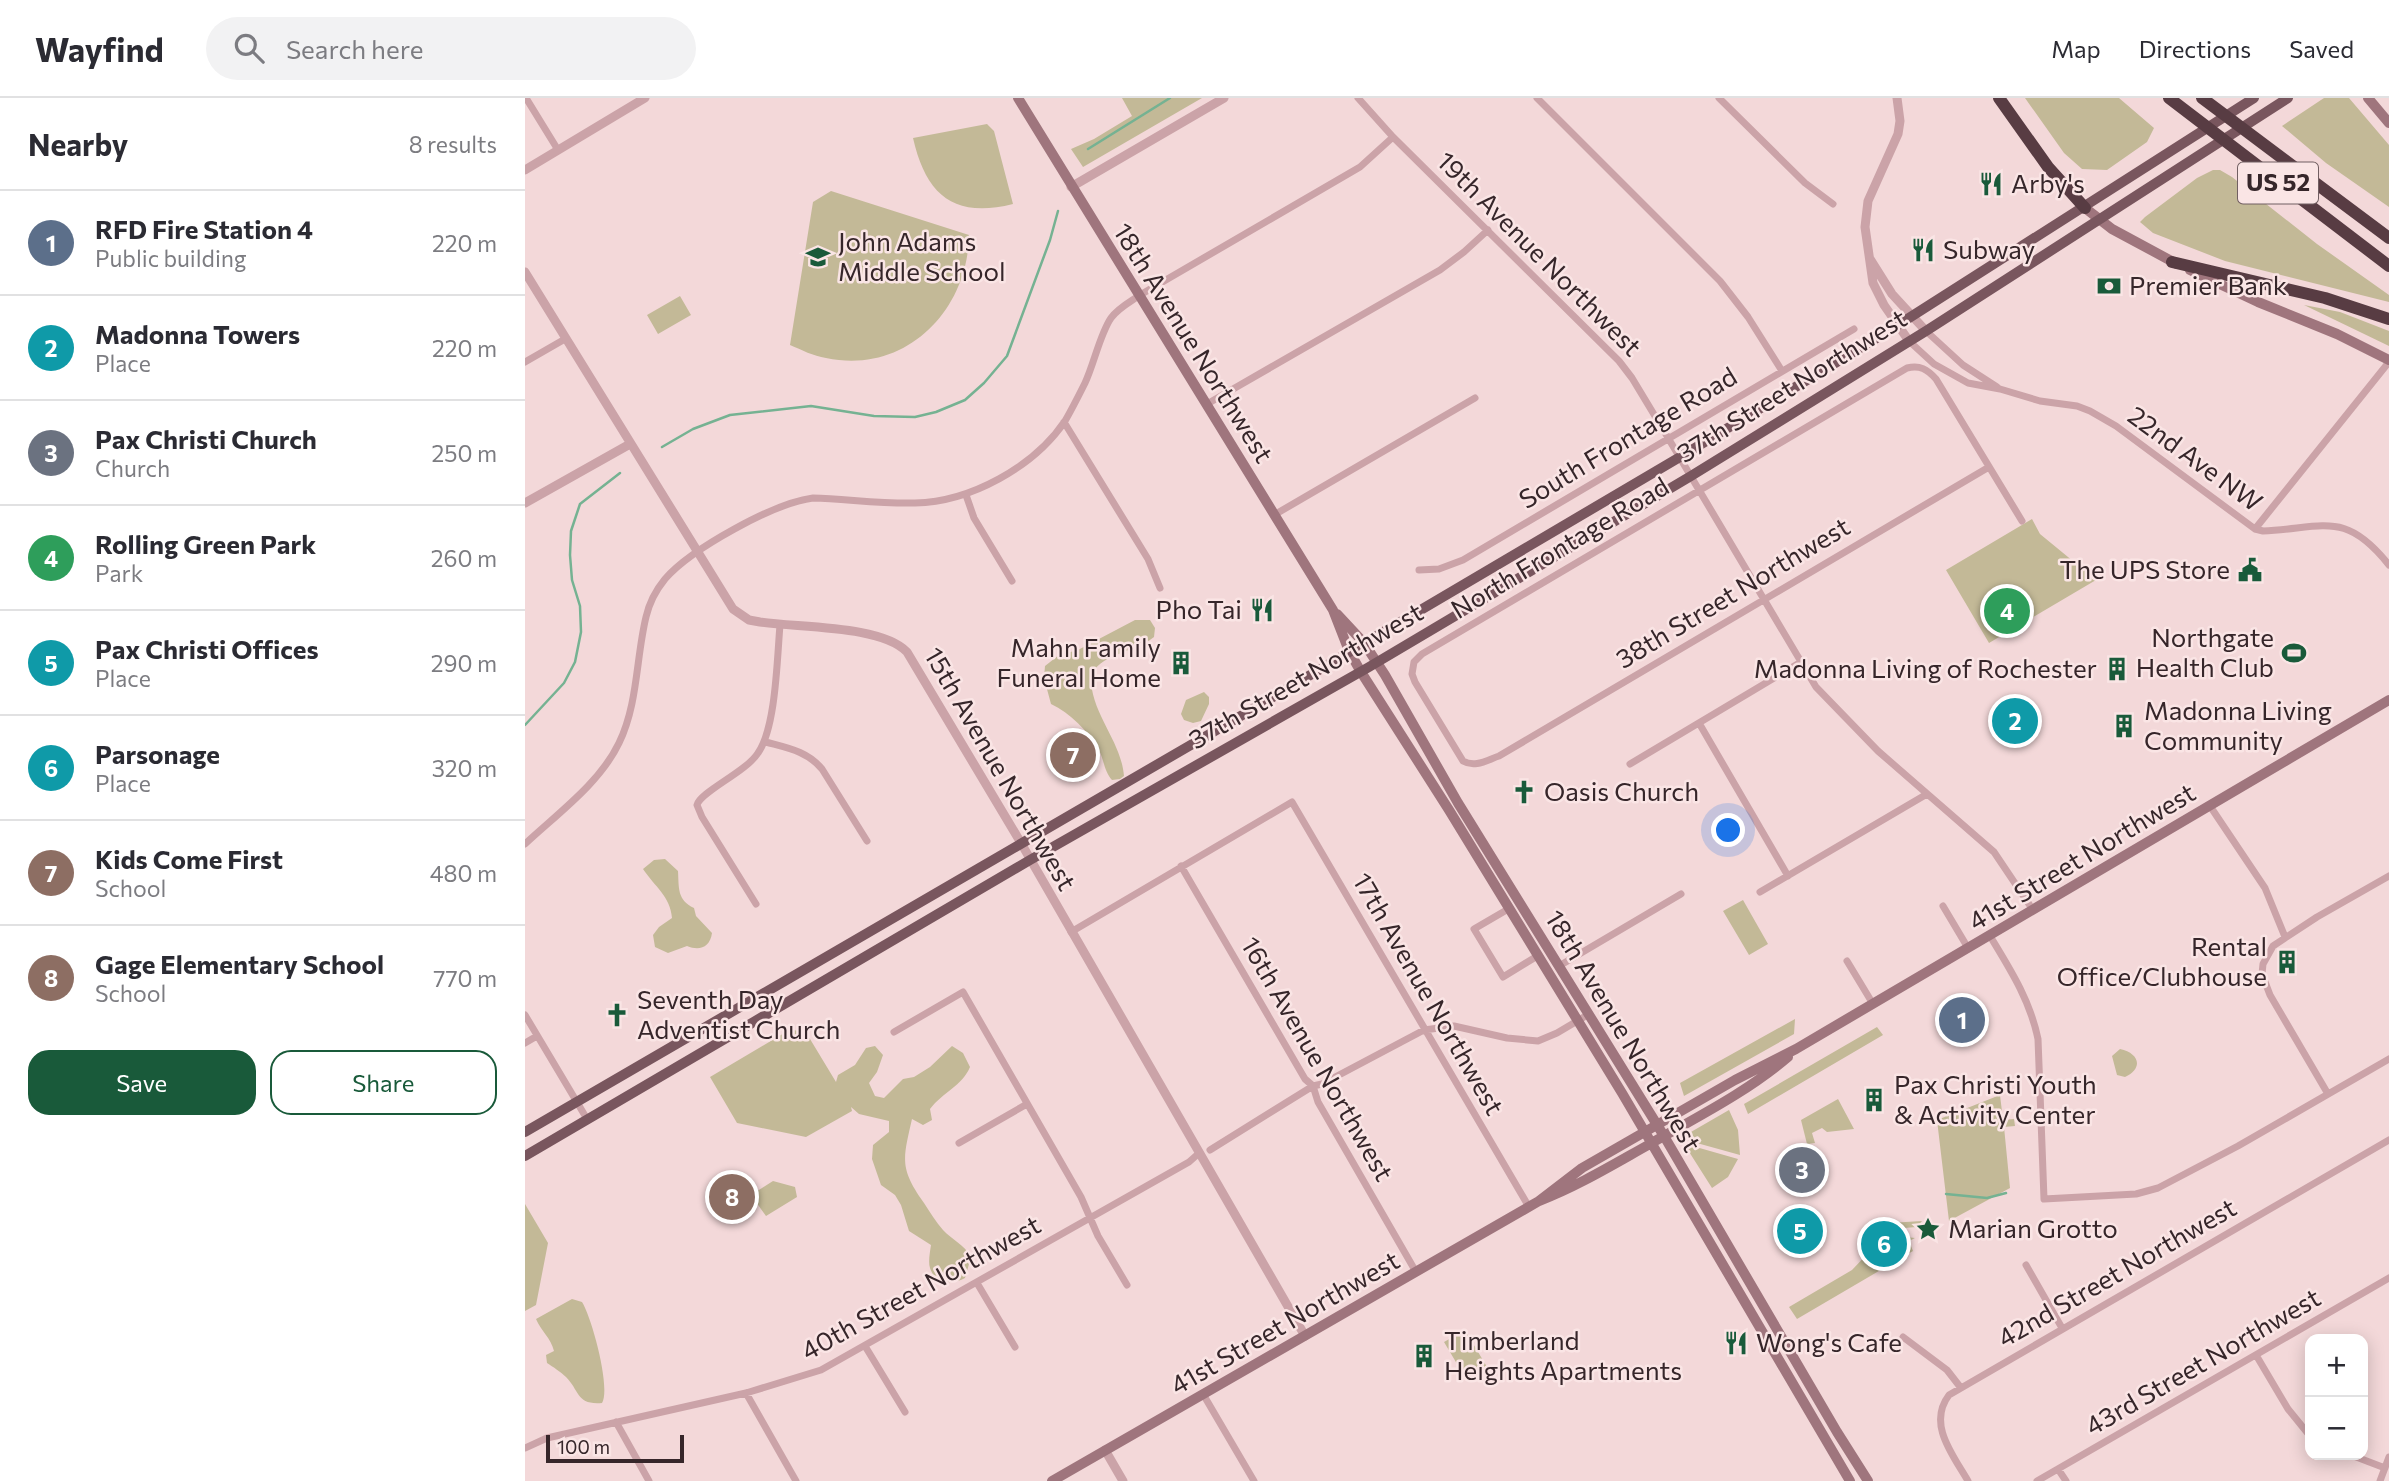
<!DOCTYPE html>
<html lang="en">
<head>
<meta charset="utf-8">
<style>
	body { margin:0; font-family:Commissioner,sans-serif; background:#f2f2f3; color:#2b2b33 }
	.controls { position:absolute; right:21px; bottom:21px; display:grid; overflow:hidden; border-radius:14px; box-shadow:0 4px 18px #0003 }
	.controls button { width:63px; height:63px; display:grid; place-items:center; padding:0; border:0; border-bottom:2px solid #e1e1e2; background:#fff; color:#2b2b33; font:35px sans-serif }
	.scale { position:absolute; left:21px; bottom:18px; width:138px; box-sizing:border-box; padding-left:7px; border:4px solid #36262a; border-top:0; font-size:19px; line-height:24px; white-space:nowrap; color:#36262a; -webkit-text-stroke:5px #fae5e5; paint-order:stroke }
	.you { position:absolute; left:1204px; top:733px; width:24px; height:24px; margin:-18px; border:5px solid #fff; border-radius:50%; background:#1a73e8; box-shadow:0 0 0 10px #1a73e833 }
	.badge { display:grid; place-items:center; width:46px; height:46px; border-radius:50%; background:#195a3a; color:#fff; font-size:23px; font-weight:700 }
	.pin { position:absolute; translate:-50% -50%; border:4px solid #fff; box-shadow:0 2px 7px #0006 }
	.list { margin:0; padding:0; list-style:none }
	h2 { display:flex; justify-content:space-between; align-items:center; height:91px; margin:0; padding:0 28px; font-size:30px }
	h2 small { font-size:23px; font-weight:400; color:#7c7c81 }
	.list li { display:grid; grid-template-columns:46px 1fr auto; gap:21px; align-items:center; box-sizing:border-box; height:105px; padding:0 28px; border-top:2px solid #e1e1e2 }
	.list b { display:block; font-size:26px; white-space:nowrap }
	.list p { margin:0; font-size:23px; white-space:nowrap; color:#7c7c81 }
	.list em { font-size:23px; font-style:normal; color:#7c7c81 }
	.actions { display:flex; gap:14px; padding:21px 28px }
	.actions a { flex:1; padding:16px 0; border:2px solid #195a3a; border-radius:21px; text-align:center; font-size:24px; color:#195a3a }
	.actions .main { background:#195a3a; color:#fff }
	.icon { flex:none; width:38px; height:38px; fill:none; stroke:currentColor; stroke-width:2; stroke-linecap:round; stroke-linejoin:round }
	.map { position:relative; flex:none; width:1864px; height:1383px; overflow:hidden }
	header { display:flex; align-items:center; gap:42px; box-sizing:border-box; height:98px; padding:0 35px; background:#fff; border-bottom:2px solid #e1e1e2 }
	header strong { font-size:33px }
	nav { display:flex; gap:38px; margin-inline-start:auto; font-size:24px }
	.search { width:490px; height:63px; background:#f2f2f3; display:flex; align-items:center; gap:18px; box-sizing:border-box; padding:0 24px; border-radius:38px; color:#7c7c81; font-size:26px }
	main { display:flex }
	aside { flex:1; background:#fff }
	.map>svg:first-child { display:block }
</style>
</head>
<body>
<header>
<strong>Wayfind</strong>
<div class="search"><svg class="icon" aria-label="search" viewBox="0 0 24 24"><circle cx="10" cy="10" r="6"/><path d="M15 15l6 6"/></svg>Search here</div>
<nav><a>Map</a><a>Directions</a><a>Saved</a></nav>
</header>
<main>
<aside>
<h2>Nearby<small>8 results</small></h2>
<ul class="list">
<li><span class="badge" style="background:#5c6f8a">1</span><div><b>RFD Fire Station 4</b><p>Public building</p></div><em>220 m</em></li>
<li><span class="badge" style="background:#0f9aa8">2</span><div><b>Madonna Towers</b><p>Place</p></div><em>220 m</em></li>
<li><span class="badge" style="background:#6b7280">3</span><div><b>Pax Christi Church</b><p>Church</p></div><em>250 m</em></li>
<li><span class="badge" style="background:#2e9e5b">4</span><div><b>Rolling Green Park</b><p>Park</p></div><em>260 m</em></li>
<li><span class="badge" style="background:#0f9aa8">5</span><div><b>Pax Christi Offices</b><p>Place</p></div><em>290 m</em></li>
<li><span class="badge" style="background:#0f9aa8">6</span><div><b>Parsonage</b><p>Place</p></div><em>320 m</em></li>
<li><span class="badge" style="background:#8d6e63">7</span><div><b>Kids Come First</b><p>School</p></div><em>480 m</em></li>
<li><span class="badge" style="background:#8d6e63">8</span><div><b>Gage Elementary School</b><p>School</p></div><em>770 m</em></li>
</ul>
<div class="actions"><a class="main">Save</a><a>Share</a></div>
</aside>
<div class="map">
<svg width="1864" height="1383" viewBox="0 0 1864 1383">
	<rect width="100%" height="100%" fill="#f3d8d9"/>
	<!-- green -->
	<path fill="#c3b997" d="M597,0H677L558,69L546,51L569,41L607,18Z
		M1500,0H1594L1629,30L1622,44L1582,72L1557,71L1539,55Z
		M1799,0H1824L1864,47V109L1801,65L1757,28Z
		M462,26L469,33L488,106C429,121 401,97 388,40Z
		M1688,72H1695L1707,79L1792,146L1864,197V204L1700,163L1628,135L1615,124L1620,119L1672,80Z
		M306,93L444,137C443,213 380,277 301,260C288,258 277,252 265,247L288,104Z
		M155,198L166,217L133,236L122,217Z
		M1779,207L1815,214L1864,233V248Z
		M1507,421L1515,436L1571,482L1464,545L1421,472Z
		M610,522H625L630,530L629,539C605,557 582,553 566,576C564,614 596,641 599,678L595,681L587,682C579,673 579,662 574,652C563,633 545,615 526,606L519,580L520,568L534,557L553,552Z
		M679,594L684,599V606L676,623L668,625L659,622L656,616L661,602Z
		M140,761L153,773C154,790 152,802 169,810L171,818L187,835C185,850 174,853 162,848L143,855L130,849L128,837L134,829L147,820C145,798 130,789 118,771L129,762Z
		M1218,802L1243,846L1224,857L1198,813Z
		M1270,921L1269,936L1159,998L1155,985Z
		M1352,929L1358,937L1223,1016L1219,1006Z
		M266,931L282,936L311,984L313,977L330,967L341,950L350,948L358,957L352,974L344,985L350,998L359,1000L378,981L389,979L405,969L427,948L438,955L445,969C437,988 418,994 405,1011L407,1022L398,1027L387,1021C378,1061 374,1070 399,1105C405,1114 411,1124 418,1132C427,1142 439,1146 446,1159L440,1180C428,1187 410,1186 405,1170C403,1164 405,1154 406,1147L384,1133L376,1107L370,1097L356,1087L347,1061L348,1047L364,1034V1023L334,1016L326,1009L327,1013L281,1039L212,1025L185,979Z
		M1595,951C1614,955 1619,970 1600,979L1592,977L1587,958Z
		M1475,997L1478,1022L1489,1021L1490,1028L1479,1029L1485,1090L1424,1123L1412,1022Z
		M1313,1001L1329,1031L1302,1034L1297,1030L1287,1035L1290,1045L1282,1046L1276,1022Z
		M1204,1012L1213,1032L1215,1057L1161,1042L1159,1038Z
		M1164,1047L1213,1061L1203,1079L1187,1090L1161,1049Z
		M248,1083L270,1089L272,1099L241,1118L226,1097Z
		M0,1106L23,1145L11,1207L0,1213Z
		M1397,1123L1392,1129L1379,1130L1381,1139L1390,1140L1384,1143L1388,1153L1272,1221L1264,1209L1327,1172L1346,1152L1356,1150L1357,1156L1376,1152L1374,1130L1364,1129V1125Z
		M47,1201L57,1204C67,1220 86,1290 77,1305C51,1307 55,1293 41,1279C36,1274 28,1269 22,1265L21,1257L29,1253C26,1240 16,1233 11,1221Z
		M940,1232L962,1269L941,1281L919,1244Z"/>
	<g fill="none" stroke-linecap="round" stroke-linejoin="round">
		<!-- stream -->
		<path stroke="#75b292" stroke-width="2.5" d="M563,51L645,0
			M137,349L168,331L205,317L286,308L349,318L390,319L411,314L440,302L459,285L482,258L525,142L533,113
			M0,627L39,585L50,564L56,534L55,508L47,482L45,457L46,433L55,406L95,375
			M1421,1096L1462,1100L1481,1095"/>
		<!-- minor -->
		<path stroke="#cba3a8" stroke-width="7" d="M1,0L33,52
			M833,0L868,39L1094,263L1107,280L1139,333L1291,589L1353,653L1469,754L1508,812
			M1012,0L1195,183L1223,219L1257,273
			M1194,0L1280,85L1308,106
			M1401,233L1438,267L1472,289
			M1384,243L1409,266L1443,285L1475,291L1515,303L1552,308L1565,313L1591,328L1730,431L1738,433C1800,430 1820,412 1864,467
			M0,264L40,241
			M682,306L915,172L939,154L963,132
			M539,324L623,461L635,490
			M1464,369L974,658C962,662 950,670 938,663L890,584L887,576L889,564L897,556L1382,270C1395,267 1402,271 1411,281L1497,423
			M441,397L449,420L487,483
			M749,417L950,300
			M1730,431L1864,264
			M894,472L914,471L938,462L1329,231
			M1174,625L1263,778
			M241,644C263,650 282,653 297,671L342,743
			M1105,666L1276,564
			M1685,708L1740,790L1760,839
			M0,746C32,716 75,685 94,645C113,606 111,560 121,519C124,506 131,492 140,481C166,451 249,405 288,400C322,401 356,406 390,405C445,404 509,369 540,323C547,311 554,297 560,285C569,266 575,236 586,220C593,210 605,204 615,197L835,69L868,39
			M656,768L780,981L788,988L793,1004L891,1174
			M1235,794L1402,696
			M231,806L177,719L172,707C175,694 221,674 233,655C251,629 252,561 255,527
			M1418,808L1443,850
			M985,810L949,831L978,879L1014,857
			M546,834L767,704L1004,1109
			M1465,838C1485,871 1505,902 1513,941L1519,1101L1611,1096L1633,1090L1713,1048L1864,961
			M1322,863L1348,906
			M1034,868L1156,796
			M0,917L62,1021
			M369,934L438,894L556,1099L573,1138L602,1187
			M0,945L12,938
			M1803,996L1745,897L1737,876L1738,866L1748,848L1792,819L1864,778
			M434,1045L502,1006
			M685,1052L788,988L797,986L899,932L929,928L982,940L1013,943L1032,935L1064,916
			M1501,1167L1537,1230
			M452,1185L490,1249
			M1378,1239L1422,1272L1436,1290
			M340,1248L380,1314
			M1731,1257L1763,1311L1785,1338
			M221,1295L271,1383
			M678,1296L729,1383
			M91,1324L124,1383
			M0,1350L22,1340L221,1295L296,1272L664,1064L673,1056
			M1826,1357L1860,1370
			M1533,1371L1541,1383
			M1443,1383C1428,1357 1402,1326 1424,1297L1864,1042
			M1512,1383L1864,1180
			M1855,1383L1864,1359"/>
		<!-- tertiary -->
		<path stroke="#cba3a8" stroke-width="9" d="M1372,0L1375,23L1373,36L1343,103L1340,129L1348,185L1359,207L1384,243
			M0,72L120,0
			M546,89L699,0
			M1345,161L1367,196L1401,233
			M0,174L208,511L224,522L235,524C274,530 356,527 382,554L496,745L780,1238
			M0,405L105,346
			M580,1352L598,1383"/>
		<!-- secondary -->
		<path stroke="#9f757d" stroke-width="10" d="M493,0L808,512L824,553L836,574L924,712L1097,995L1325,1383
			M1843,0L1864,25
			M1560,110L1587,131L1652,166
			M1665,172L1733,204L1812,236L1864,262
			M812,516L839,545L860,577L933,705L1139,1038L1312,1334L1343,1383
			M1014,1103L1057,1070L1210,982L1271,951L1864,602
			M527,1383L1014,1103C1053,1088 1089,1066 1125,1046C1172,1019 1222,994 1263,959"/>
		<!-- primary -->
		<path stroke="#79565e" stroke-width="10" d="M0,1034L726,612L1155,359L1373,227L1729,0
			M0,1058L505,762L844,569L1166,378L1401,233L1763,0"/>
		<!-- motorway -->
		<path stroke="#583c43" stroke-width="12" d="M1474,0L1523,69L1560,110
			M1644,0L1864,168
			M1677,0L1864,140
			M1647,164L1800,200L1864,221"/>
	</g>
	<!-- icons -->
	<defs>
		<g id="restaurant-bare" transform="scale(1.89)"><path d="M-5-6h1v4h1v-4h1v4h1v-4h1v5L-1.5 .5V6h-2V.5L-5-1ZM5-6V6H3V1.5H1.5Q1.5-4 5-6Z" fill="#195a3a" stroke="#fae5e5" stroke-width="2.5" paint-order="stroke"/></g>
		<g id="school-bare" transform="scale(1.89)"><path d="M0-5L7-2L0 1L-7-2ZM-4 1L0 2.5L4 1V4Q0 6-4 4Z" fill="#195a3a" stroke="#fae5e5" stroke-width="2.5" paint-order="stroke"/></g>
		<g id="bank-bare" transform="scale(1.89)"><path d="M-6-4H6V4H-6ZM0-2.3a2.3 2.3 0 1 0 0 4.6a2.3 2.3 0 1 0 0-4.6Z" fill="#195a3a" stroke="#fae5e5" stroke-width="2.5" paint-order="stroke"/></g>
		<g id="civic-bare" transform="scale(1.89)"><path d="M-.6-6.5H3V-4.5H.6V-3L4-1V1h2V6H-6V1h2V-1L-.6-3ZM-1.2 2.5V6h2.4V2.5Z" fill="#195a3a" stroke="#fae5e5" stroke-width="2.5" paint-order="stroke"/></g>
		<g id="stadium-bare" transform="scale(1.89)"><path d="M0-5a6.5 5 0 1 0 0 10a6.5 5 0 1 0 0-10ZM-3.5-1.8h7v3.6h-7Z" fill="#195a3a" stroke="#fae5e5" stroke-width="2.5" paint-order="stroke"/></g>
		<g id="building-bare" transform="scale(1.89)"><path d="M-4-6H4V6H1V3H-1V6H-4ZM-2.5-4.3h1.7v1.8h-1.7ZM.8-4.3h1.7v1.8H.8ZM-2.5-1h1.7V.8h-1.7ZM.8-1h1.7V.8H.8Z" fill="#195a3a" stroke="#fae5e5" stroke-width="2.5" paint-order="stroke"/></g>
		<g id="church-bare" transform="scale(1.89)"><path d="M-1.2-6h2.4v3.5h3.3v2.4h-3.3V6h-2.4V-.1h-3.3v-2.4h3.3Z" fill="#195a3a" stroke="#fae5e5" stroke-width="2.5" paint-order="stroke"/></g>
		<g id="sight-bare" transform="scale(1.89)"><path d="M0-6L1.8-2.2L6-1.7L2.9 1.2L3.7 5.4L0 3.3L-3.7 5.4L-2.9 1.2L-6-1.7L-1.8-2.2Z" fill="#195a3a" stroke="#fae5e5" stroke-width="2.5" paint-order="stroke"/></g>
	</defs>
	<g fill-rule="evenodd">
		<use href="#restaurant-bare" x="1466" y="86"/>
		<use href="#restaurant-bare" x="1398" y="152"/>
		<use href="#school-bare" x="293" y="159"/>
		<use href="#bank-bare" x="1584" y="188"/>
		<use href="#civic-bare" x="1725" y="472"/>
		<use href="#restaurant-bare" x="737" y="512"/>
		<use href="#stadium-bare" x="1769" y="555"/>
		<use href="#building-bare" x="656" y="565"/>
		<use href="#building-bare" x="1592" y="571"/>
		<use href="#building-bare" x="1599" y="628"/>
		<use href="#church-bare" x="999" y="694"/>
		<use href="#building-bare" x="1762" y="864"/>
		<use href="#church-bare" x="92" y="917"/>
		<use href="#building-bare" x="1349" y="1002"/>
		<use href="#sight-bare" x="1403" y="1131"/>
		<use href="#restaurant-bare" x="1211" y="1245"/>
		<use href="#building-bare" x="899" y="1258"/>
	</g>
	<g text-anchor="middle" stroke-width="5" stroke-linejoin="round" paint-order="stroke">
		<!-- shield labels -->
		<rect fill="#fae5e5" stroke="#715f62" stroke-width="2" x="1713" y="64.5" width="80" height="41" rx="5"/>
		<g font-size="24" font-weight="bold" fill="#36262a">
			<text x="1753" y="93">US 52</text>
		</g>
		<!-- poi labels -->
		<g font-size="26" fill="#36262a" stroke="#fae5e5" text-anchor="start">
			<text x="1486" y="95">Arby's</text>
			<text x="313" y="153">John Adams<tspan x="313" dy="30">Middle School</tspan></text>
			<text x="1418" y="161">Subway</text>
			<text x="1604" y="197">Premier Bank</text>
			<text x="1705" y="481" text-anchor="end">The UPS Store</text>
			<text x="717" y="521" text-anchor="end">Pho Tai</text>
			<text x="1749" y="549" text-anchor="end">Northgate<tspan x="1749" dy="30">Health Club</tspan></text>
			<text x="636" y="559" text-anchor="end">Mahn Family<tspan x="636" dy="30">Funeral Home</tspan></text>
			<text x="1572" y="580" text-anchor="end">Madonna Living of Rochester</text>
			<text x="1619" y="622">Madonna Living<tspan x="1619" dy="30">Community</tspan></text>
			<text x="1019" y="703">Oasis Church</text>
			<text x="1742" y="858" text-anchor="end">Rental<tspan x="1742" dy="30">Office/Clubhouse</tspan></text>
			<text x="112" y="911">Seventh Day<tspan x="112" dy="30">Adventist Church</tspan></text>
			<text x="1369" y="996">Pax Christi Youth<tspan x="1369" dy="30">&amp; Activity Center</tspan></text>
			<text x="1423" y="1140">Marian Grotto</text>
			<text x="919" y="1252">Timberland<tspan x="919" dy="30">Heights Apartments</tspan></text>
			<text x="1231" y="1254">Wong's Cafe</text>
		</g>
		<!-- street labels -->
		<g font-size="26" fill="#36262a" stroke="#fae5e5">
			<text transform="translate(1014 156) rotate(45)" y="9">19th Avenue Northwest</text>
			<text transform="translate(668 245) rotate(58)" y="9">18th Avenue Northwest</text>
			<text transform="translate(1267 288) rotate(-32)" y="9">37th Street Northwest</text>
			<text transform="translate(1103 340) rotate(-31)" y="9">South Frontage Road</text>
			<text transform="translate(1670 361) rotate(36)" y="9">22nd Ave NW</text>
			<text transform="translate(1035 450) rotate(-31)" y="9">North Frontage Road</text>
			<text transform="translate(1208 495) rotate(-31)" y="9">38th Street Northwest</text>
			<text transform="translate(781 578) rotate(-30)" y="9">37th Street Northwest</text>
			<text transform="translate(475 671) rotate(60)" y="9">15th Avenue Northwest</text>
			<text transform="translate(1557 759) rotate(-31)" y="9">41st Street Northwest</text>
			<text transform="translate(903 896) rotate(60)" y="9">17th Avenue Northwest</text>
			<text transform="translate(1098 933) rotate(59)" y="9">18th Avenue Northwest</text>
			<text transform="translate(792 961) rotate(60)" y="9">16th Avenue Northwest</text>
			<text transform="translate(1592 1175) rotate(-30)" y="9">42nd Street Northwest</text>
			<text transform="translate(396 1190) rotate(-29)" y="9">40th Street Northwest</text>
			<text transform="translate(760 1225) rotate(-30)" y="9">41st Street Northwest</text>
			<text transform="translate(1678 1264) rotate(-30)" y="9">43rd Street Northwest</text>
		</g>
	</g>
</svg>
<div class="controls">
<button>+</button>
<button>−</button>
</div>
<div class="scale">100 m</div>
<div class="you"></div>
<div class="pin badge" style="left:1437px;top:922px;background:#5c6f8a">1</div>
<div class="pin badge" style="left:1490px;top:623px;background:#0f9aa8">2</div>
<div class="pin badge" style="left:1277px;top:1072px;background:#6b7280">3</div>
<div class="pin badge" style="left:1482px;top:513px;background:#2e9e5b">4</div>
<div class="pin badge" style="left:1275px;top:1133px;background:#0f9aa8">5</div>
<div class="pin badge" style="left:1359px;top:1146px;background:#0f9aa8">6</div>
<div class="pin badge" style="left:548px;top:657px;background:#8d6e63">7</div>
<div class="pin badge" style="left:207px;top:1099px;background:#8d6e63">8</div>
</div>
</main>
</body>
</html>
